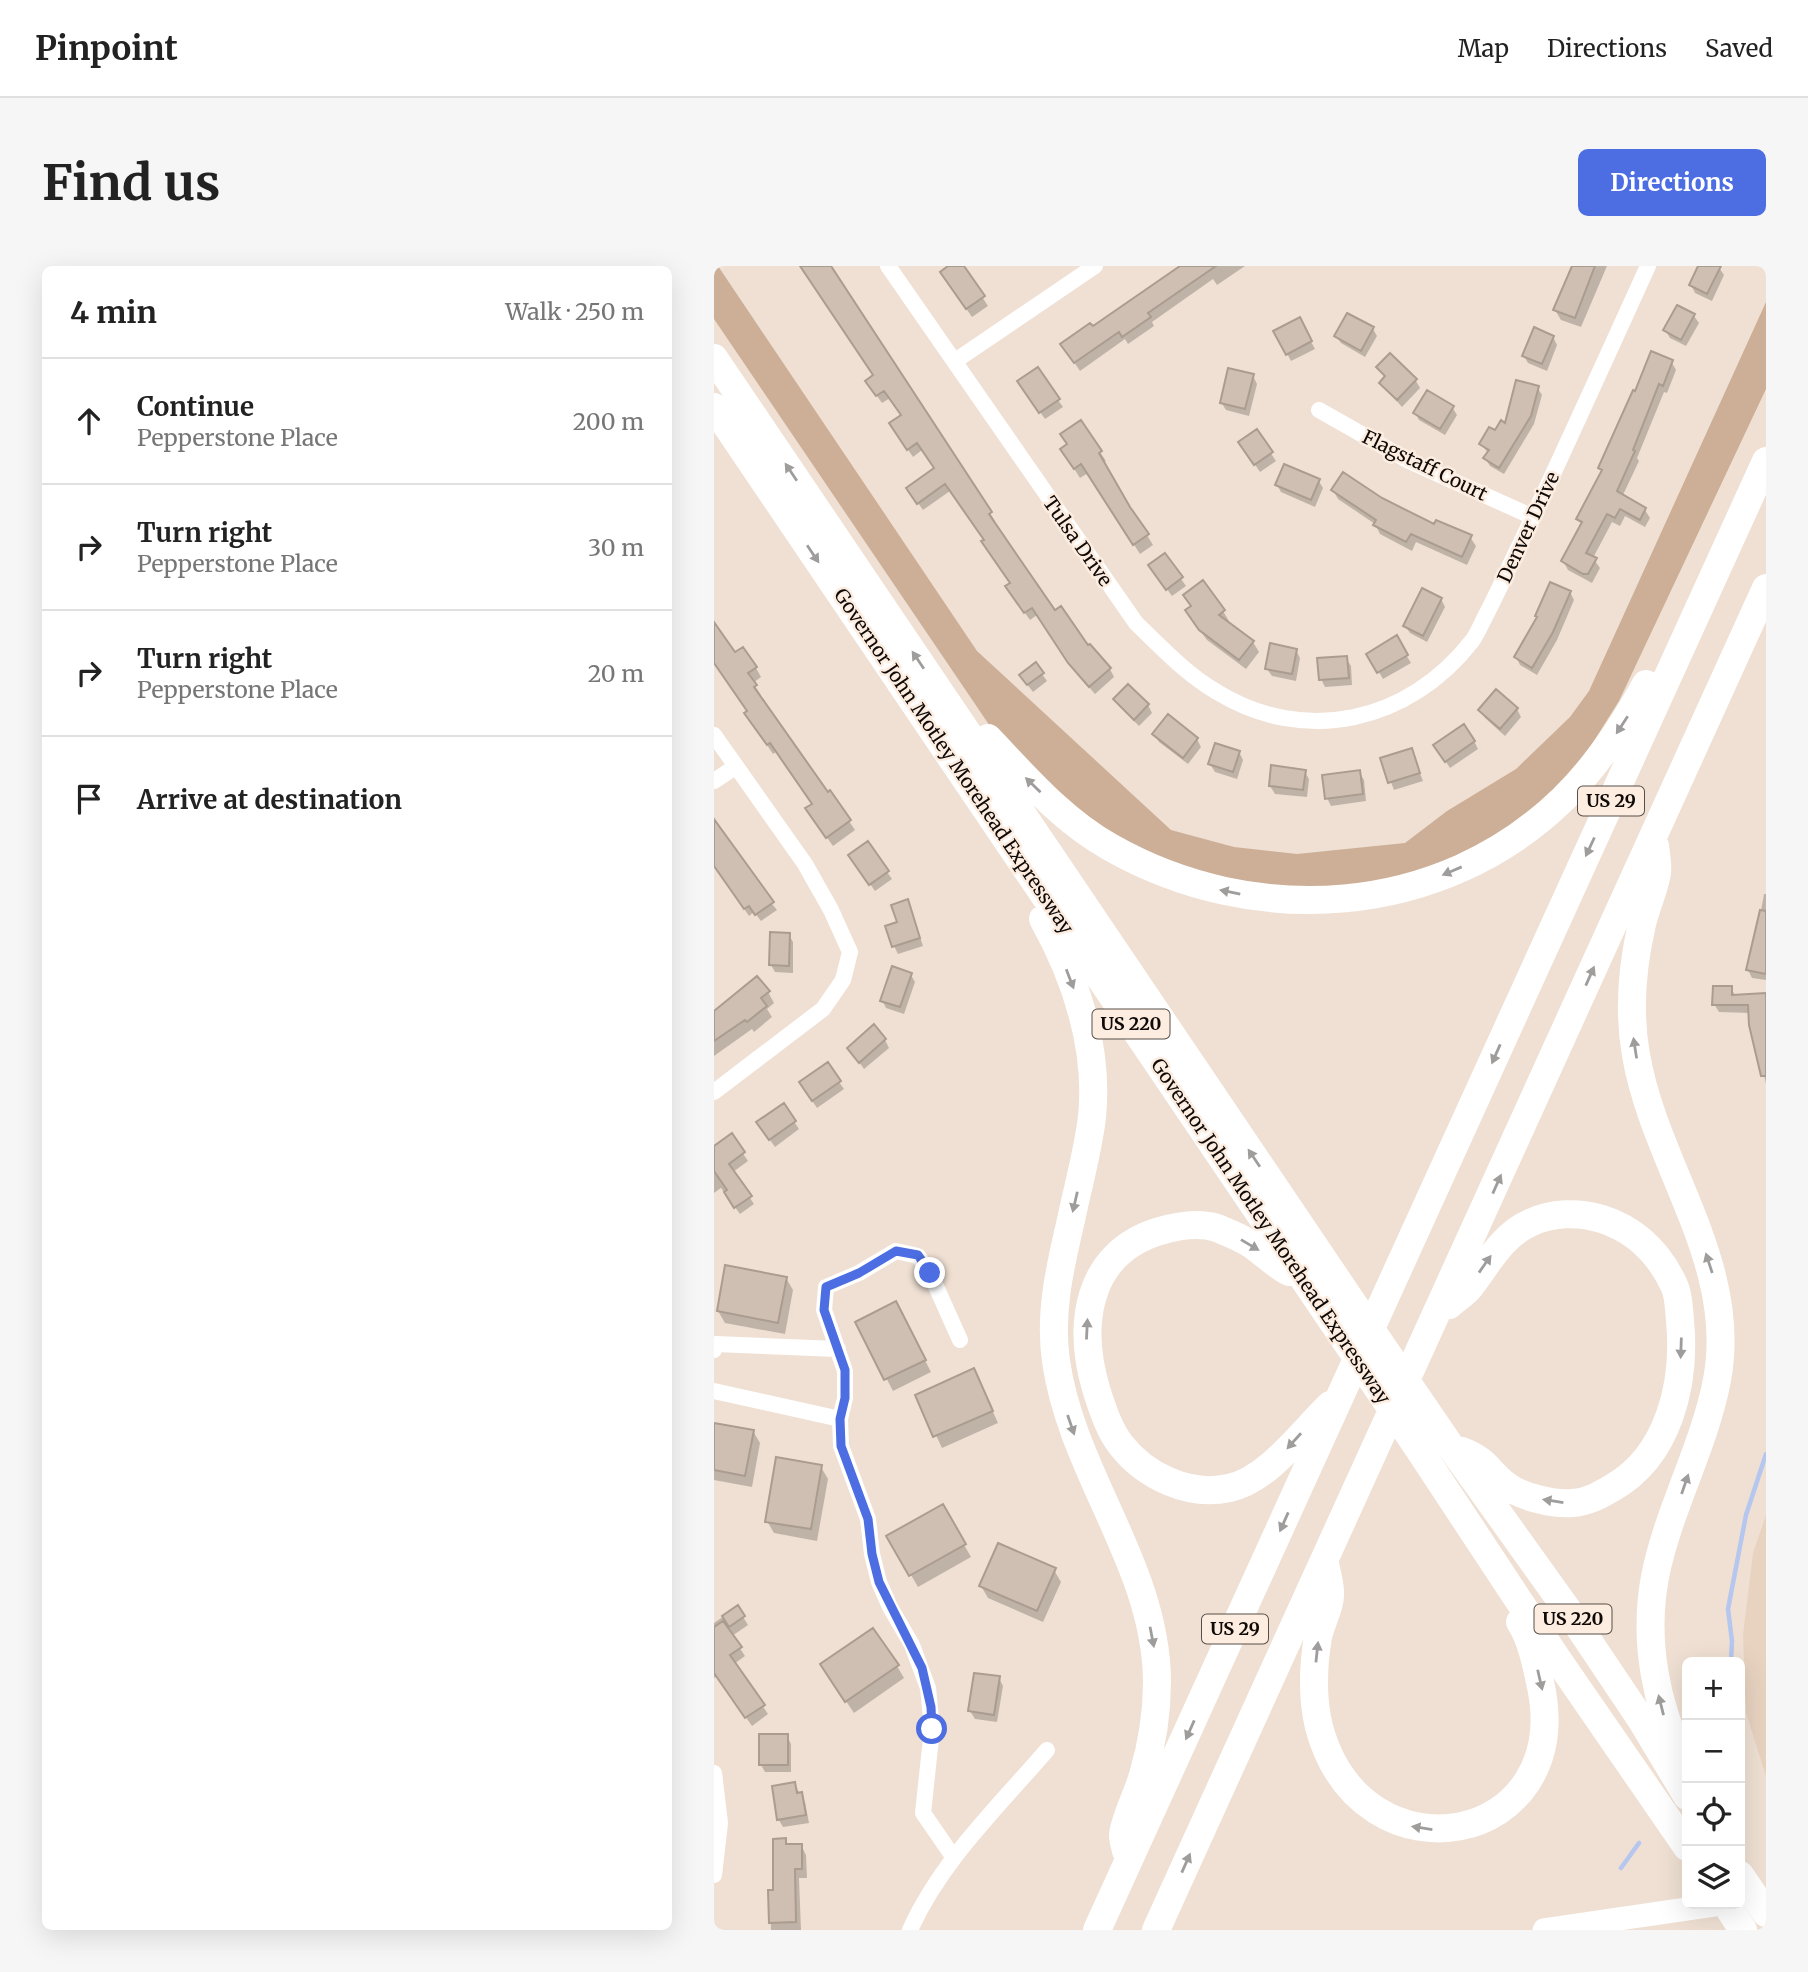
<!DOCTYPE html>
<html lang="en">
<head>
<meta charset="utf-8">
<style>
	body { margin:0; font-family:Merriweather,serif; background:#f6f6f6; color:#222 }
	.controls { position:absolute; right:21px; bottom:21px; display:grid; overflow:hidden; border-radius:10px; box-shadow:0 7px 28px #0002 }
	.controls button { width:63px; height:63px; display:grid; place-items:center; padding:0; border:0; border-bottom:2px solid #e0e0e0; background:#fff; color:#222; font:35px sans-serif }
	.stop { position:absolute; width:21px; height:21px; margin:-16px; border:5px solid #4c6ee2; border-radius:50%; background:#fff }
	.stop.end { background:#4c6ee2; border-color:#fff; box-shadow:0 2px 7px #0008 }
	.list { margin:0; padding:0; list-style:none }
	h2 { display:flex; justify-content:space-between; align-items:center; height:91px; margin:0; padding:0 28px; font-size:30px }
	h2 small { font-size:23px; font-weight:400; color:#767676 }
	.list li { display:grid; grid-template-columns:46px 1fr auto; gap:21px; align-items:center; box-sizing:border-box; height:126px; padding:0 28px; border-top:2px solid #e0e0e0 }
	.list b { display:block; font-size:26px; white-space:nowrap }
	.list p { margin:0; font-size:23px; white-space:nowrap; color:#767676 }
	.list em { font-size:23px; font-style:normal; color:#767676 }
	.icon { flex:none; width:38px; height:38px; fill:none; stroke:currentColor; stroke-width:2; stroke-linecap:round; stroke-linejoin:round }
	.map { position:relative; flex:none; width:1052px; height:1664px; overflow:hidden; border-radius:10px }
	header { display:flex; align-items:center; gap:42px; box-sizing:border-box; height:98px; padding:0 35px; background:#fff; border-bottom:2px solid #e0e0e0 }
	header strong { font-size:33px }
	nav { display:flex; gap:38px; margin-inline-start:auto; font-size:24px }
	.intro { display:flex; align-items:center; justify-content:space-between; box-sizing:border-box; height:168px; padding:0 42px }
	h1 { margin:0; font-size:49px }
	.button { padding:18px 32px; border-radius:10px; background:#4c6ee2; color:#fff; font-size:24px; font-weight:700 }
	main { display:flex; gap:42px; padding:0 42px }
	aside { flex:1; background:#fff; border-radius:10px; box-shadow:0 7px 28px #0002 }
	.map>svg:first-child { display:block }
</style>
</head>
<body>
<header>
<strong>Pinpoint</strong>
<nav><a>Map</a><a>Directions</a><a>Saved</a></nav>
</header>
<div class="intro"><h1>Find us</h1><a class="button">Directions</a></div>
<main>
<aside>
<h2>4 min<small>Walk · 250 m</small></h2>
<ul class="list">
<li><svg class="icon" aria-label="ahead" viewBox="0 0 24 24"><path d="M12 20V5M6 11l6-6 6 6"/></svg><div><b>Continue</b><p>Pepperstone Place</p></div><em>200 m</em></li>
<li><svg class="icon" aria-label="right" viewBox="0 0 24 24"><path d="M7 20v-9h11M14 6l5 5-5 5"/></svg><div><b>Turn right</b><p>Pepperstone Place</p></div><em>30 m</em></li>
<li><svg class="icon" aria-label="right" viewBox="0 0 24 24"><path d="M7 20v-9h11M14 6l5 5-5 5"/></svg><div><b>Turn right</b><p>Pepperstone Place</p></div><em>20 m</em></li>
<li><svg class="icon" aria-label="arrive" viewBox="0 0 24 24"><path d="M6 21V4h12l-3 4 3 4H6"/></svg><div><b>Arrive at destination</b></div></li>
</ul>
</aside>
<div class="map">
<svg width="1052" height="1664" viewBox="0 0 1052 1664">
	<rect width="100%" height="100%" fill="#efe0d3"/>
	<!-- built -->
	<path fill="#e8d3c0" d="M1052,1249V1510L1032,1447L1029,1369L1039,1287Z"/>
	<!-- green -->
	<path fill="#ccaf96" d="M0,0H4L263,385L457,564L520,581L583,588L691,577L733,545L802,503L856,451L875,425L1052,36V123L905,435L870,491L834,530L784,568L740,592L690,610L643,619L586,624L523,616L459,600L416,580L356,541L280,466L0,53Z"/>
	<!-- shadow -->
	<path fill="#0003" d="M87,0H116L276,247L281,255L279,256L341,346L396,403L400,411L381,428L361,405L323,349L316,354L298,329V318L271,275L236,225L209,244L199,230L221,203L208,184L199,191L182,166L188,150L176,132L168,137L158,123L161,110Z
		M236,0H248L274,40L258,51L233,15Z
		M471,0H531L503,19L499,13L438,56L440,60L414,78L411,73L366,105L354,87L378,63Z
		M860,0H893L867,61L847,54L841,44Z
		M986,0H1008L1006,3L1010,9L998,35L981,27L977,19Z
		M980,50L985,57L972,80L956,72L951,64Z
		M585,53L601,83L577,95L562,66Z
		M659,63L663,70L651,91L627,77L622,70Z
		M839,71L843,79L833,105L814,97L810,90Z
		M676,89L702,115L706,122L688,141L667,117L672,112L664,101Z
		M957,95L962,104L953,127L950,126L923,192L925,195L908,231L931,244L936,252L931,261L911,250L906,260L898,256L879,292L886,302L878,317L854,304L849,295L868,260L864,253L889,207L886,202L922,127Z
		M539,110L543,118L535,150L512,144L507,136Z
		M823,121L828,129L820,158L790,208L776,200L771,192L774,187L767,178L792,159Z
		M310,123L344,134L349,141L331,153Z
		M738,141L743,149L731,169L705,154L701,147Z
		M542,165L562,195L546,206L531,184Z
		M386,186L392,195L389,197L439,279L426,288L374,207L366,212L354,193Z
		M604,214L609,222L601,241L567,226L563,219Z
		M619,224L667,233L721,261L756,271L762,280L753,299L702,276L698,285L666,268L661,258L624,233Z
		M451,290L472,320L458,330L441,307Z
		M489,317L509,345L515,355L513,357L539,376L545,386L532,403L493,374L479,355L478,341Z
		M856,326L860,334L843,374L823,409L806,399L802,391Z
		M727,333L731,341L713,376L696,367L691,360Z
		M0,360L20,389L28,383L42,402L47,411L39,417L47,429L45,431L113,529L116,527L141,564L119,580L99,552V539L62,486L59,488L38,457L35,446L0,392Z
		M682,372L697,397L669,413L654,388Z
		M582,384L586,392L582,415L558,410L553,403Z
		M632,392L637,400L638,419L611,421L607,413Z
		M328,408L333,415L319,426L312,417Z
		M414,420L434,439L438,447L425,460L406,441L401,434Z
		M803,443L807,451L791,470L771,452L766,445Z
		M440,468L483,473L487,481L474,498L445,476Z
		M760,475L764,483L736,502L726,487Z
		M697,484L709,515L680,524L668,493Z
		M525,486L529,494L523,513L501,506L496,498Z
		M590,505L595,513L593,531L561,528L556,520Z
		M645,506L650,514L652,535L617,540L613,532Z
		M0,567L63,644L47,655L40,646L35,650L0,599Z
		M141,597L173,606L178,613L161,625Z
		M1050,628H1052V714L1038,712L1034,704L1038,678H1041Z
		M194,635L209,680L184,688L180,680L185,657Z
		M75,669L79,676V707L61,706L57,699Z
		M197,709L201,716L190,748L172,742L168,734Z
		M1017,722L1022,731L1052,729V818L1036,747L1005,746L1000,738Z
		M54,726L60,737L53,743L58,751L40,766L38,763L0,790V747Z
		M171,774L175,782L150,803L135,782Z
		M125,816L130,823L103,842L91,824Z
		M69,839L85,863L61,881L49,864Z
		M17,870L34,895L19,906L40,938L26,948L7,922L0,927V882Z
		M72,1012L79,1024L71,1068L11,1057L4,1045Z
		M188,1049L217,1106L179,1125L143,1056Z
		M266,1117L284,1157L228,1182L203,1129Z
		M0,1158L39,1165L46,1177L38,1221L0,1214Z
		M107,1201L114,1213L103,1275L60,1267L53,1255Z
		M228,1240L257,1291L204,1321L175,1271Z
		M340,1304L347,1316L329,1356L274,1332L267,1320Z
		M23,1341L34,1359L18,1370L31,1390L20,1398L54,1448L38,1460L3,1410L0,1412V1357Z
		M183,1400L190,1412L140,1447L115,1410Z
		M285,1412L289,1420L283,1456L261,1453L256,1445Z
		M73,1470L77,1478V1506H51L47,1499Z
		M80,1518L91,1536L95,1557L69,1561L65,1554Z
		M71,1574L74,1579H87L92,1589L93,1612H85L87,1664H57L56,1626H61Z"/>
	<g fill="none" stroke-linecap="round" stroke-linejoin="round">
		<!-- stream -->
		<path stroke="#b5c6ef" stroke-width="4.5" d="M1017,1396L1018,1375L1014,1343L1032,1249L1052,1188
			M907,1602L925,1577"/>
	</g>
	<!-- building -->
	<path fill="#cebfb2" stroke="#ab9c90" stroke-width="2" d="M86,0H117L278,246L275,248L303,289L341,344L347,340L374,379L376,378L397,402L375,421L354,397L318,342L310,347L291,320L296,317L267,275L270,274L231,218L203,238L192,222L220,202L203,177L193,184L175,157L187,149L170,125L162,130L151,115L159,109Z
		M234,0H250L271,30L252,43L226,6Z
		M466,0H502L434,47L437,51L408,71L405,66L360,97L346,78L376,57L379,60Z
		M858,0H881L861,52L839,44Z
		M984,0H1007L993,28L975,19Z
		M963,39L981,48L967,74L949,64Z
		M633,47L660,61L647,85L620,70Z
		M586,51L598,75L572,89L559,65Z
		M820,61L840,70L828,98L808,90Z
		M937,85L959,94L949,120L945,118L919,184L921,185L903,225L932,242L926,254L906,243L901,252L893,248L872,287L883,292L874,308H869L847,295L868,256L862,253L888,204L884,202L919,124L921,125Z
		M676,87L703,113L683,134L665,117L671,110L662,101Z
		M324,101L346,133L325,147L303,115Z
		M514,102L540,108L531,143L506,137Z
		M802,114L825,120L817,150L785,202L769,192L775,184L765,178L775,161L781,164L787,154L791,157Z
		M713,124L740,140L726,163L699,147Z
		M367,154L388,185L385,187L416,241L435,268L419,279L367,198L360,203L346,183L353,178L346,168Z
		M543,163L559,186L540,199L524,176Z
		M570,198L606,213L597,234L561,219Z
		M629,206L668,232L720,258L722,254L758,269L748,291L697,268L692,276L659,259L662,254L617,224Z
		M451,287L469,311L452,324L434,299Z
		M489,314L511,344L505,349L540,375L525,394L485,364L471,344L477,340L469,329Z
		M836,316L857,325L839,366L818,402L800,391L823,351L821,350Z
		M708,322L728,332L709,370L689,360Z
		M0,356L21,386L29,381L43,401L34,407L43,419L40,421L114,526L116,524L137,554L112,572L91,542L98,538L56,477L53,479L30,447L33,445L0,397Z
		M683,369L694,389L663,407L652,388Z
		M556,377L583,383L578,408L551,403Z
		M633,390L635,412L605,414L603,392Z
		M322,396L330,407L313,419L305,409Z
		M414,418L435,438L420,454L399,433Z
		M782,423L804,442L786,463L764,444Z
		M454,448L484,472L469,492L438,468Z
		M750,458L761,475L731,496L719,479Z
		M501,477L526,485L519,506L494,498Z
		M698,482L706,507L674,517L666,492Z
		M557,499L592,504L589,524L555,520Z
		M646,504L649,528L611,533L608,509Z
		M0,553L60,636L41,649L35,640L30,643L0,600Z
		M154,575L175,605L155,619L134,589Z
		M194,633L206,672L178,681L171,660L183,656L177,639Z
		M1046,644L1052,645V708L1032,704Z
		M56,666L76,667L75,700L55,699Z
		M178,700L198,707L186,741L166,735Z
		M43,710L56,725L47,732L53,740L33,756L31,754L0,775V745Z
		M999,720H1018V729L1052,727V810H1047L1035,759L1034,739H998Z
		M160,758L172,773L145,797L133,782Z
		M114,796L127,815L98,835L85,816Z
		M70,837L82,855L55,874L42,856Z
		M18,867L31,886L15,898L38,930L20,942L10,926L13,924L0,905V880Z
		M11,999L73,1011L64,1057L3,1045Z
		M182,1035L212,1094L170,1114L141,1056Z
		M260,1102L279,1145L219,1171L201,1129Z
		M0,1157L40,1164L31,1210L0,1204Z
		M62,1191L108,1199L97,1263L51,1256Z
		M229,1238L252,1278L195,1310L172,1270Z
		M284,1277L342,1302L323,1345L265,1320Z
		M24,1339L31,1350L15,1361L8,1350Z
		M9,1355L28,1381L16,1389L51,1439L31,1452L0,1407V1361Z
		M159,1362L185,1399L131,1436L106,1398Z
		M260,1407L286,1410L280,1449L254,1445Z
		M45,1468H74V1499H45Z
		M81,1516L83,1527L88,1526L92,1549L63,1554L58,1520Z
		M72,1572V1578H88V1603H81L82,1656L55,1657L54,1624H59V1573Z"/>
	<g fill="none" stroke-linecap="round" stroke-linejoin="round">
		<!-- street -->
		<path stroke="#fff" stroke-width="16" d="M174,0L422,357C448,382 472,408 503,426C591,480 695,456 758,375C764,367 768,356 773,347C786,322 797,296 810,270C852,181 893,90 934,0
			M241,95L381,0
			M605,144L695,195L819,251
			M0,469L91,598L117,644L136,686L129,714L109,743L0,826
			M0,515L21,501
			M0,1084L2,1078L124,1083
			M0,1125L126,1153
			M0,1507L6,1557L0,1609
			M240,1592L209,1547L218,1463L214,1422L198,1379L176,1341L165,1316L158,1288L154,1253L127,1180L126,1153L131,1132V1105L110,1044L112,1021L145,1007L182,985L204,990L216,1007L246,1074
			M196,1664C227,1595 284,1541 333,1484"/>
		<!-- secondary -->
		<path stroke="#fff" stroke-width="23" d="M830,1664L1007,1638"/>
		<!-- highway -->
		<path stroke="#fff" stroke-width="28" d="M0,92L634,1030L737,1181L855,1346L928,1455L973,1530
			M0,141L704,1182L842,1391L973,1581
			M274,472C311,511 348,554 396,581C540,663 727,652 849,533C883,500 909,460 932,418
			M941,580C942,589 944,598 943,607C940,624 932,641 928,658C918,701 914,744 922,789C941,900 1025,997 1003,1114C990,1182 954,1244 941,1311C929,1375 942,1440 970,1497
			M329,653C362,712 385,782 378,851C374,885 364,920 357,954C346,1001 335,1047 342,1095C358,1208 442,1299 443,1415C443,1447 438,1479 429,1509C425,1525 410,1554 409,1569C409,1574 411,1580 412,1585
			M575,1006C562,999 553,990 541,981C531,973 515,967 503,962C485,956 463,960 446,965C371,987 363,1061 383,1126C389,1144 395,1164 407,1179C431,1210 475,1231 515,1222C554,1214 588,1166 616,1139
			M735,1039C742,1033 750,1028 755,1022C774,998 787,970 816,957C838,946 865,946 888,953C922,964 945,987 960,1019C965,1029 965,1044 966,1055C972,1117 955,1190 898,1222C886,1229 874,1236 859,1237C841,1239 808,1231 793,1220C774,1206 774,1195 748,1185
			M611,1298C613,1308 617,1320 616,1330C615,1344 607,1357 604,1371C599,1399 598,1433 605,1461C648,1621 864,1581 826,1416C822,1397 817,1373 806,1356
			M1026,1609L1052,1647
			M1012,1638L1029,1664
			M383,1664L1052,195
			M442,1664L1052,322"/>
	</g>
	<!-- one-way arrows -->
	<defs><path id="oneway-solid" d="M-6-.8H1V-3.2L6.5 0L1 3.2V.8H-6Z" transform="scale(1.75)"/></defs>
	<g fill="#9f9d9c">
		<use href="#oneway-solid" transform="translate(77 206) rotate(-124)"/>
		<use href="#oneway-solid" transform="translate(99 288) rotate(56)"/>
		<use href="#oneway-solid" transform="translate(204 394) rotate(-124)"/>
		<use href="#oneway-solid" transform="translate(908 459) rotate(123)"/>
		<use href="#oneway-solid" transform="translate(319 519) rotate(-136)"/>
		<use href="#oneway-solid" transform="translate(876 581) rotate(115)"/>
		<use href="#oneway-solid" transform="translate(738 605) rotate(157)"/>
		<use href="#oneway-solid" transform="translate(516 626) rotate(-168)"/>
		<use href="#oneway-solid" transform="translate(876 710) rotate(-66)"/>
		<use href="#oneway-solid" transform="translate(356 713) rotate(69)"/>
		<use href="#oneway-solid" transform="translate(921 782) rotate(-99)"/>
		<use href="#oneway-solid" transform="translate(782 788) rotate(114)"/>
		<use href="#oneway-solid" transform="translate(540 892) rotate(-124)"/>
		<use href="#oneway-solid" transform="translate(783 918) rotate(-66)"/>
		<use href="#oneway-solid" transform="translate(361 936) rotate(103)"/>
		<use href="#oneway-solid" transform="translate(536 979) rotate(31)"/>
		<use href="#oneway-solid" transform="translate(995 997) rotate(-108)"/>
		<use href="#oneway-solid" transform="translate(771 998) rotate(-55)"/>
		<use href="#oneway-solid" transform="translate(373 1063) rotate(-87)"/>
		<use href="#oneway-solid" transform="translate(967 1082) rotate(92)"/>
		<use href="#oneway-solid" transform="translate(357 1159) rotate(71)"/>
		<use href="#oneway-solid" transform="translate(580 1175) rotate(132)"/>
		<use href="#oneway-solid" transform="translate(971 1218) rotate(-71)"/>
		<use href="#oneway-solid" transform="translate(839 1235) rotate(-171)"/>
		<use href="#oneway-solid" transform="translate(570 1256) rotate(114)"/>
		<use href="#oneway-solid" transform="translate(438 1371) rotate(79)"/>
		<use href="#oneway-solid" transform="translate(603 1386) rotate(-84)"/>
		<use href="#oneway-solid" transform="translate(826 1414) rotate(77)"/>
		<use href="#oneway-solid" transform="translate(947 1439) rotate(-104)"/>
		<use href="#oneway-solid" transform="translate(476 1464) rotate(114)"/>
		<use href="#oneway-solid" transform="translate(708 1562) rotate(-171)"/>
		<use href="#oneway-solid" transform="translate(472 1597) rotate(-66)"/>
	</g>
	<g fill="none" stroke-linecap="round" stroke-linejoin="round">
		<!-- route -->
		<path stroke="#4c6ee2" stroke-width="9" d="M216,1007L204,989L182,985L145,1007L112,1021L110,1044L131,1104V1132L126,1153L127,1180L154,1253L158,1288L165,1316L208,1402L217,1441L218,1463"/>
	</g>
	<g text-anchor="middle" stroke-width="5" stroke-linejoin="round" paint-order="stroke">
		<!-- shield labels -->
		<g fill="#fdede0" stroke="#564e48" stroke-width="2">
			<rect x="864" y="520.5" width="66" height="29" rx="5"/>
			<rect x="378.5" y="743.5" width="77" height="29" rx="5"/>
			<rect x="820.5" y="1338.5" width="77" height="29" rx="5"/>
			<rect x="488" y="1348.5" width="66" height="29" rx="5"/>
		</g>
		<g font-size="18" font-weight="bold" fill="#0f0a07">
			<text x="897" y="541">US 29</text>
			<text x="417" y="764">US 220</text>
			<text x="859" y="1359">US 220</text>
			<text x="521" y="1369">US 29</text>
		</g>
		<!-- street labels -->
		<g font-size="19" fill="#0f0a07" stroke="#fdede0">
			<text transform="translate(711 199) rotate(26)" y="7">Flagstaff Court</text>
			<text transform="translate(814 261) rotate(-65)" y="7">Denver Drive</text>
			<text transform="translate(364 275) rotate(55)" y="7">Tulsa Drive</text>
			<text transform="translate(240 495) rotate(56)" y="7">Governor John Motley Morehead Expressway</text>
			<text transform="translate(557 965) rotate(56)" y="7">Governor John Motley Morehead Expressway</text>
		</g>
	</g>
</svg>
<div class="controls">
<button>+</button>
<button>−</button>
<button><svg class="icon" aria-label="locate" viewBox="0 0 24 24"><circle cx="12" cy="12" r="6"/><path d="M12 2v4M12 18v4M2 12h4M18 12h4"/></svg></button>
<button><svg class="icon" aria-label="layers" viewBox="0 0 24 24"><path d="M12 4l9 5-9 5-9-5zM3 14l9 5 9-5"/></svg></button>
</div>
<div class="stop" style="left:218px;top:1463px"></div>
<div class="stop end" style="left:216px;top:1007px"></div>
</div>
</main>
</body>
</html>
